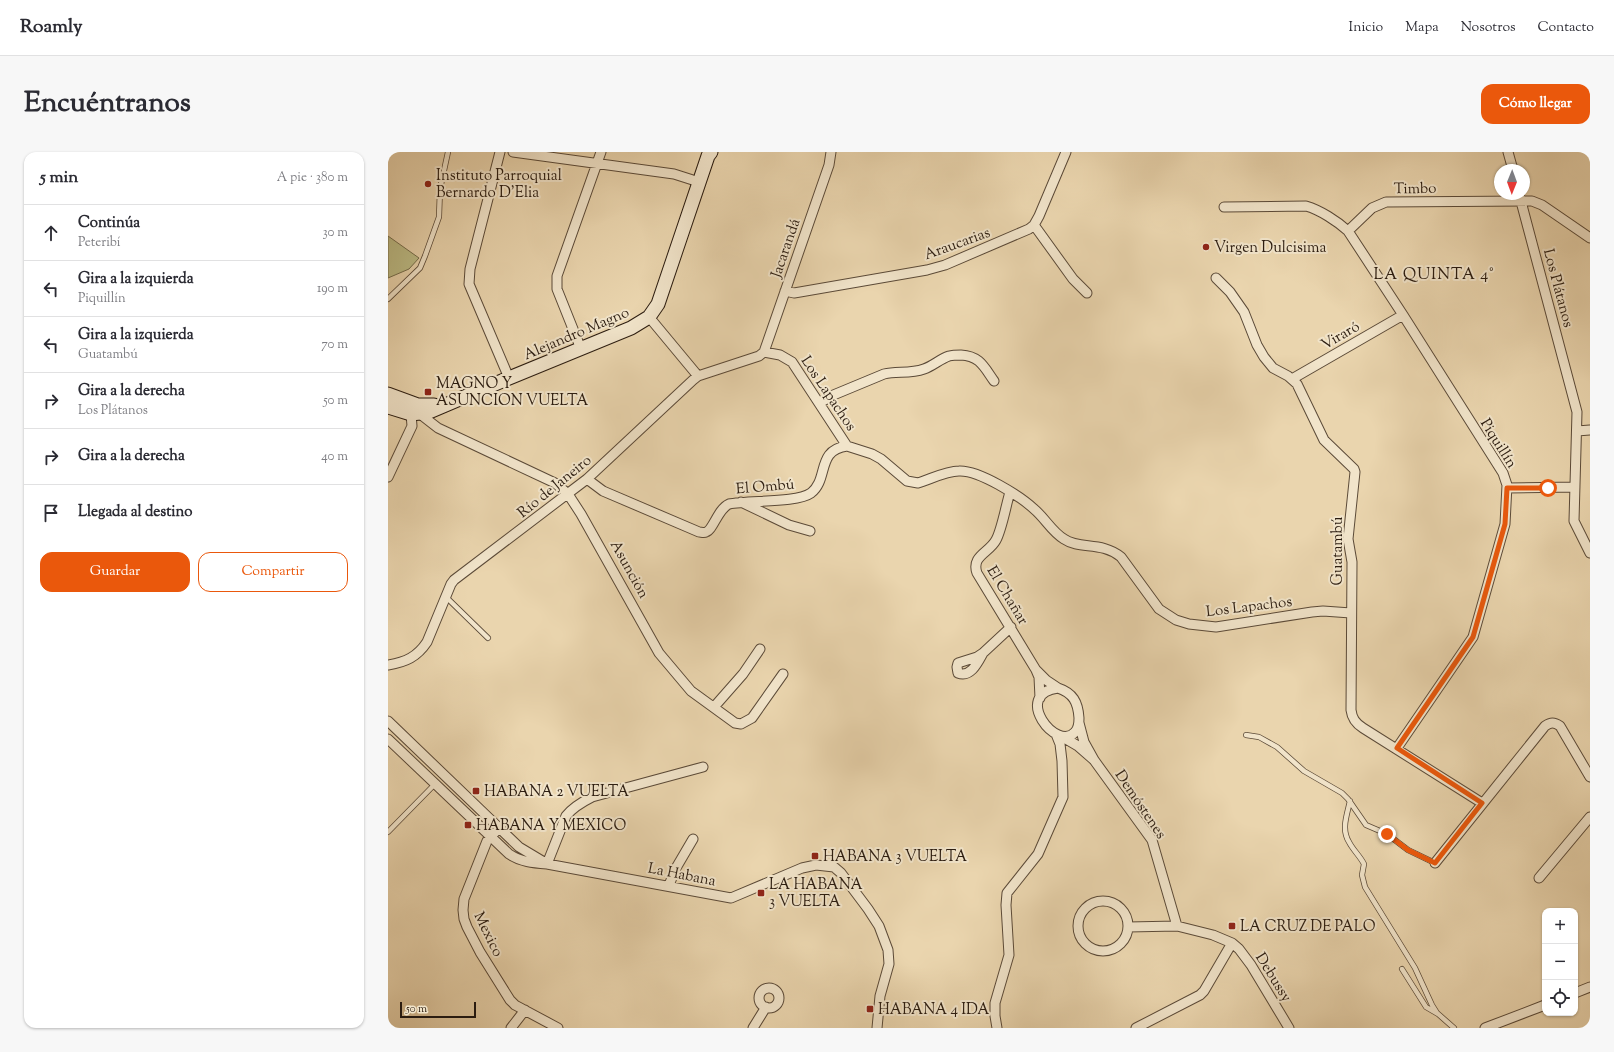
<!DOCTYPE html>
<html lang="es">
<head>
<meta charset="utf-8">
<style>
	body { margin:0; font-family:"Sorts Mill Goudy",serif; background:#f7f7f7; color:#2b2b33 }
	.controls { position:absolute; right:12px; bottom:12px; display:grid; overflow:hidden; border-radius:8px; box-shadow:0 1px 3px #0004 }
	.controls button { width:36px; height:36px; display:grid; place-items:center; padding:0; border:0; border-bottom:1px solid #e1e1e2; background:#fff; color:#2b2b33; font:20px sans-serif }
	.compass { position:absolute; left:1106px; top:12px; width:36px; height:36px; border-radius:50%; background:#fff; box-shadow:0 1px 3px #0004; rotate:181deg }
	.scale { position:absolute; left:12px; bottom:10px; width:76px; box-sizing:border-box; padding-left:4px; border:2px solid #2b1c10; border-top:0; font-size:11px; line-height:14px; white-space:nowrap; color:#2b1c10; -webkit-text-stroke:3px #f1e4ca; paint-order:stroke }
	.stop { position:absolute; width:12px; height:12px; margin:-9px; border:3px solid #ea580c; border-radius:50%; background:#fff }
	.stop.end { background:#ea580c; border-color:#fff; box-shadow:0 1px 4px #0008 }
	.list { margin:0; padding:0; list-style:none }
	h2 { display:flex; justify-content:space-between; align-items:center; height:52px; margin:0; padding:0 16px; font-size:17px }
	h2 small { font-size:13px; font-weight:400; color:#7c7c81 }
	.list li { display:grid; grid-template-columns:26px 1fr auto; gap:12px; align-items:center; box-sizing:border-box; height:56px; padding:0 16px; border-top:1px solid #e1e1e2 }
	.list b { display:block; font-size:15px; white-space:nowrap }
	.list p { margin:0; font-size:13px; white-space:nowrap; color:#7c7c81 }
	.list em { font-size:13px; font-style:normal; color:#7c7c81 }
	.actions { display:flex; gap:8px; padding:12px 16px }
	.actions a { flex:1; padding:9px 0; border:1px solid #ea580c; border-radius:12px; text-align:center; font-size:14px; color:#ea580c }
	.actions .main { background:#ea580c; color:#fff }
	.icon { flex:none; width:22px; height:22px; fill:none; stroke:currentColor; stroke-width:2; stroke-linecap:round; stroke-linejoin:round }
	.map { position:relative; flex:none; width:1202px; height:876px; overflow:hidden; border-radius:12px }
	header { display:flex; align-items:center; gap:24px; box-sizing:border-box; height:56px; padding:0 20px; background:#fff; border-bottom:1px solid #e1e1e2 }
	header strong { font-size:19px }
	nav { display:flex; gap:22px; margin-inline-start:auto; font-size:14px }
	.intro { display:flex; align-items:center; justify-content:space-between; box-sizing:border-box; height:96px; padding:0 24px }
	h1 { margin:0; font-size:28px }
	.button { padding:10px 18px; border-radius:12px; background:#ea580c; color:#fff; font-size:14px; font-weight:700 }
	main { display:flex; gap:24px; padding:0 24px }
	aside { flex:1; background:#fff; border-radius:12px; box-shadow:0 1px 3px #0004 }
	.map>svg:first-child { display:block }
</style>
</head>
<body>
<header>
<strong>Roamly</strong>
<nav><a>Inicio</a><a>Mapa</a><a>Nosotros</a><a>Contacto</a></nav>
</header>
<div class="intro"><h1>Encuéntranos</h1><a class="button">Cómo llegar</a></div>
<main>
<aside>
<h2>5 min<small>A pie · 380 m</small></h2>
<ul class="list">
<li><svg class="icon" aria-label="ahead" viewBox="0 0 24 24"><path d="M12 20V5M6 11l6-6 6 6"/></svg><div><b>Continúa</b><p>Peteribí</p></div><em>30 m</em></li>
<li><svg class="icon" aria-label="left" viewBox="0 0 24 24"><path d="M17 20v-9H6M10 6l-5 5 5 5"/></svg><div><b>Gira a la izquierda</b><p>Piquillín</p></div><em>190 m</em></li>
<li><svg class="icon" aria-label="left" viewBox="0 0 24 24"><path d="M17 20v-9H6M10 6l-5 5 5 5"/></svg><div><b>Gira a la izquierda</b><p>Guatambú</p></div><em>70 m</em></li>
<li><svg class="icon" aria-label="right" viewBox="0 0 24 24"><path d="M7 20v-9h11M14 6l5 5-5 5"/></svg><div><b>Gira a la derecha</b><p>Los Plátanos</p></div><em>50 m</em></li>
<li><svg class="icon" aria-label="right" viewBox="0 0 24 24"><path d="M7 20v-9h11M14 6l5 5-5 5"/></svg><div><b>Gira a la derecha</b></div><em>40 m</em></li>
<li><svg class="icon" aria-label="arrive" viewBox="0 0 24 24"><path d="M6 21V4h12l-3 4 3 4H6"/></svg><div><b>Llegada al destino</b></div></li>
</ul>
<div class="actions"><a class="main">Guardar</a><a>Compartir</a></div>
</aside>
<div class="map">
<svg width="1202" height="876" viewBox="0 0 1202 876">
	<rect width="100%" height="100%" fill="#ead5ae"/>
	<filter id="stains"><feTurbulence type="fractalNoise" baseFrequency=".005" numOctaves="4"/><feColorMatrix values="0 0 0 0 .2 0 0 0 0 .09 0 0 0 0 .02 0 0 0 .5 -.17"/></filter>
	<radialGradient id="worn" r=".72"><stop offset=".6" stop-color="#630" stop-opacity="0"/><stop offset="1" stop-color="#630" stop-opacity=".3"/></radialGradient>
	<!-- green -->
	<path fill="#bcbc86" stroke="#746c4b" d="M0,84L31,106L21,117L0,126Z"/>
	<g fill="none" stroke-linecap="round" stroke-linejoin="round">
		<!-- service casing -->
		<g stroke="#5b4a38" stroke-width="6">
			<path id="service" d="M0,147L32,116L37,104L51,65L52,37L60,0
				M58,445L100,486
				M858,583L871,585L889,595L916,619L954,641L960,647L978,673L999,682L1020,698L1047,711
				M962,649C959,663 953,677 961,690C965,698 972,704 976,712L974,723L977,735L1027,816L1044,853L1049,861L1066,876
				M0,680L47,632
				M1014,817L1038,855L1050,862"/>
		</g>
		<!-- minor casing -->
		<g stroke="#5b4a38" stroke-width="11">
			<path id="minor" d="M112,0L82,117L81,132L121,226
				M125,0L286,22L311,30
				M1120,0L1125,18
				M1131,42L1189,260L1186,369L1202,401
				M836,55L918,54C932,58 949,69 960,79L984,56L998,50L1144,49L1154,53L1202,86
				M646,73L685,127L699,141
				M960,79L1015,163L1115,321L1119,333L1117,372L1085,485L1009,596
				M828,126L842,140L856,160L869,193L876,205L885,216L900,224L909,232L936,288L966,317L967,320L960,387L964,410L963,558C964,566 967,571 975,576L1094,651
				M397,139L406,141L412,140L539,118L557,113L641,77L646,73L651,64L678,0
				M261,165L310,224
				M193,197L169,137V124L213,0
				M376,200L392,203L404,210L459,294L484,302L493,307L519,329L530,331C543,327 558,319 571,319C591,318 632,344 646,357C657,366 664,380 676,387C692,398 713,389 733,405L771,457L788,468L801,472L828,475L924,460L935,459L963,461
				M376,200L441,13L443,0
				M904,227L1015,163
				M432,251L443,244L496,222C509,219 522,222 536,217C545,214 552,207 561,204C565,203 569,203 573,203C592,204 596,215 606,229
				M32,262L50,276L167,331L180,342L193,362L271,501L303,539L347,571L353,572L364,566L395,522
				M1189,279L1202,278
				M0,325L24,274L23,262
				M199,327L215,339L311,380C313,380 316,381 318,380C325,378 330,357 341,352C360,348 409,351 423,341C441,327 428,298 459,294
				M1119,336L1187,335
				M622,340C618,353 614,377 608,388C601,401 583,404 589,421L648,518
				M353,350L401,373L422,379
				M595,501C590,510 583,526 570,521L569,515L570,511L589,505L595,501L623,475
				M0,513C18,510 29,505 39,490L63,432L66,428L199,327L305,228L310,224L371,204L376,200
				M670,536C685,541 690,550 691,566C691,571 691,576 687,580C669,601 623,542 670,536Z
				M652,546L651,525L648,518L658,528L670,536
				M326,555L355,522L372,497
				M0,569L131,695L156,710
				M673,584L690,594L706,608L696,590L691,571
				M0,587L121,702C133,710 145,711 159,712L343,746L414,716L428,713L446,715L453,721L480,757L491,774L500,798L501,812L492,844L489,876
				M706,608L764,688L789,774
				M111,676L99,689L76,747L75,758L76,767L79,775L92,800L122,848L127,853L170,876
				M1047,711L1157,574C1163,570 1166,570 1172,574L1202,625
				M159,712L178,664C185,655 194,650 204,645L315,615
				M1151,726L1202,665
				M281,733L288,716L305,687
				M690 774a25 25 0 1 1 50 0a25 25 0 1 1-50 0Z
				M740,775L789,774L825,783L844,791L851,797L863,813L901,876
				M371 846a10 10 0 1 1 20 0a10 10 0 1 1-20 0Z
				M1187,841L1202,835
				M123,876L137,858
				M365,876L378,855
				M609,876L607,864V851L621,803L618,753L619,741L650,702L675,645L674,609L672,592L668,582
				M748,876L812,843L816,839L844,791
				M1097,876L1157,853"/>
		</g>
		<!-- secondary casing -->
		<g stroke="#2b1c10" stroke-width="15">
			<path id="secondary" d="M0,242L30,253H46
				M0,255L23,262L41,260L121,226L243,176L261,165L270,152L320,4L323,0"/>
		</g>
		<!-- service -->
		<use href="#service" stroke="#f1e4ca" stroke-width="4.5"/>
		<!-- minor -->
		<use href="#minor" stroke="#f1e4ca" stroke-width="9"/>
		<!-- secondary -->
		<use href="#secondary" stroke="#f1e4ca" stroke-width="13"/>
	</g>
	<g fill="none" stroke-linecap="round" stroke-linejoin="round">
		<!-- route -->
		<path stroke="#ea580c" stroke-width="5" d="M999,682L1020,698L1047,711L1094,651L1009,596L1085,485L1117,372L1119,336H1160"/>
	</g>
	<!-- markers -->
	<g fill="#8f2418" stroke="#f1e4ca" stroke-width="1.5">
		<circle cx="40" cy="32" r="4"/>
		<circle cx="818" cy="95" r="4"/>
		<rect x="36" y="236" width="8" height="8" rx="2"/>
		<rect x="84" y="635" width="8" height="8" rx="2"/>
		<rect x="76" y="669" width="8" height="8" rx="2"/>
		<rect x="423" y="700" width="8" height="8" rx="2"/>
		<rect x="369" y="737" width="8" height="8" rx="2"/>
		<rect x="840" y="770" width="8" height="8" rx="2"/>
		<rect x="478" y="853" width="8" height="8" rx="2"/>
	</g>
	<g text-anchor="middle" stroke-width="4" stroke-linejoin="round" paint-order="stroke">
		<!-- poi labels -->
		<g font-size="15" fill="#2b1c10" stroke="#f1e4ca" text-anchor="start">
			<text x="48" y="28">Instituto Parroquial<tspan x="48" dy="17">Bernardo D'Elia</tspan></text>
			<text x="826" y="100">Virgen Dulcisima</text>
			<text x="48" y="236">MAGNO Y<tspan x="48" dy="17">ASUNCION VUELTA</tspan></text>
			<text x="96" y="644">HABANA 2 VUELTA</text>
			<text x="88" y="678">HABANA Y MEXICO</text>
			<text x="435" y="709">HABANA 3 VUELTA</text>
			<text x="381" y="737">LA HABANA<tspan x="381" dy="17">3 VUELTA</tspan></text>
			<text x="852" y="779">LA CRUZ DE PALO</text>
			<text x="490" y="862">HABANA 4 IDA</text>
		</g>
		<!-- street labels -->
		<g font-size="15" fill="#2b1c10" stroke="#f1e4ca">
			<text transform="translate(1027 36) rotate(-1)" y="5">Timbo</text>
			<text transform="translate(569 91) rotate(-20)" y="5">Araucarias</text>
			<text transform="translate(397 96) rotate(-71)" y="5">Jacarandá</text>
			<text transform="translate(1171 136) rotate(75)" y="5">Los Plátanos</text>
			<text transform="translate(188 181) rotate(-23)" y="5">Alejandro Magno</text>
			<text transform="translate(952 183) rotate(-30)" y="5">Viraró</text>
			<text transform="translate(441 241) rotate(56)" y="5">Los Lapachos</text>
			<text transform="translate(1111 291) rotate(58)" y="5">Piquillín</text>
			<text transform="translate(166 334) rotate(-39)" y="5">Río de Janeiro</text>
			<text transform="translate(377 334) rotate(-5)" y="5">El Ombú</text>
			<text transform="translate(949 399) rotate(-90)" y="5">Guatambú</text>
			<text transform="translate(242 417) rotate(61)" y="5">Asunción</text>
			<text transform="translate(620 443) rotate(59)" y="5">El Chañar</text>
			<text transform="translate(861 454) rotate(-7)" y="5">Los Lapachos</text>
			<text transform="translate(753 652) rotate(56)" y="5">Demóstenes</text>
			<text transform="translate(294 722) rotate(11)" y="5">La Habana</text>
			<text transform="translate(101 782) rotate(64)" y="5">Mexico</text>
			<text transform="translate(886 825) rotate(58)" y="5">Debussy</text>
		</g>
		<!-- neighbourhood labels -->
		<g font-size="16" letter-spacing="1" fill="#2b1c10" stroke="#f1e4ca">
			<text x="1046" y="127">LA QUINTA 4°</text>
		</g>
	</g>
	<rect width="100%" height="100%" filter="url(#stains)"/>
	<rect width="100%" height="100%" fill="url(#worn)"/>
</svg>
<div class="controls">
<button>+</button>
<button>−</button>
<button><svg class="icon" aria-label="locate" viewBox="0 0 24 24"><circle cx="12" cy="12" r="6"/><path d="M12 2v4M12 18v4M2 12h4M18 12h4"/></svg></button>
</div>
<svg class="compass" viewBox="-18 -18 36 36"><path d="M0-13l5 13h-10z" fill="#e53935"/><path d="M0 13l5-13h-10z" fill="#7c7c81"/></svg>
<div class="scale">50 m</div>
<div class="stop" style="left:1160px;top:336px"></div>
<div class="stop end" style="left:999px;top:682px"></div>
</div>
</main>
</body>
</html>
